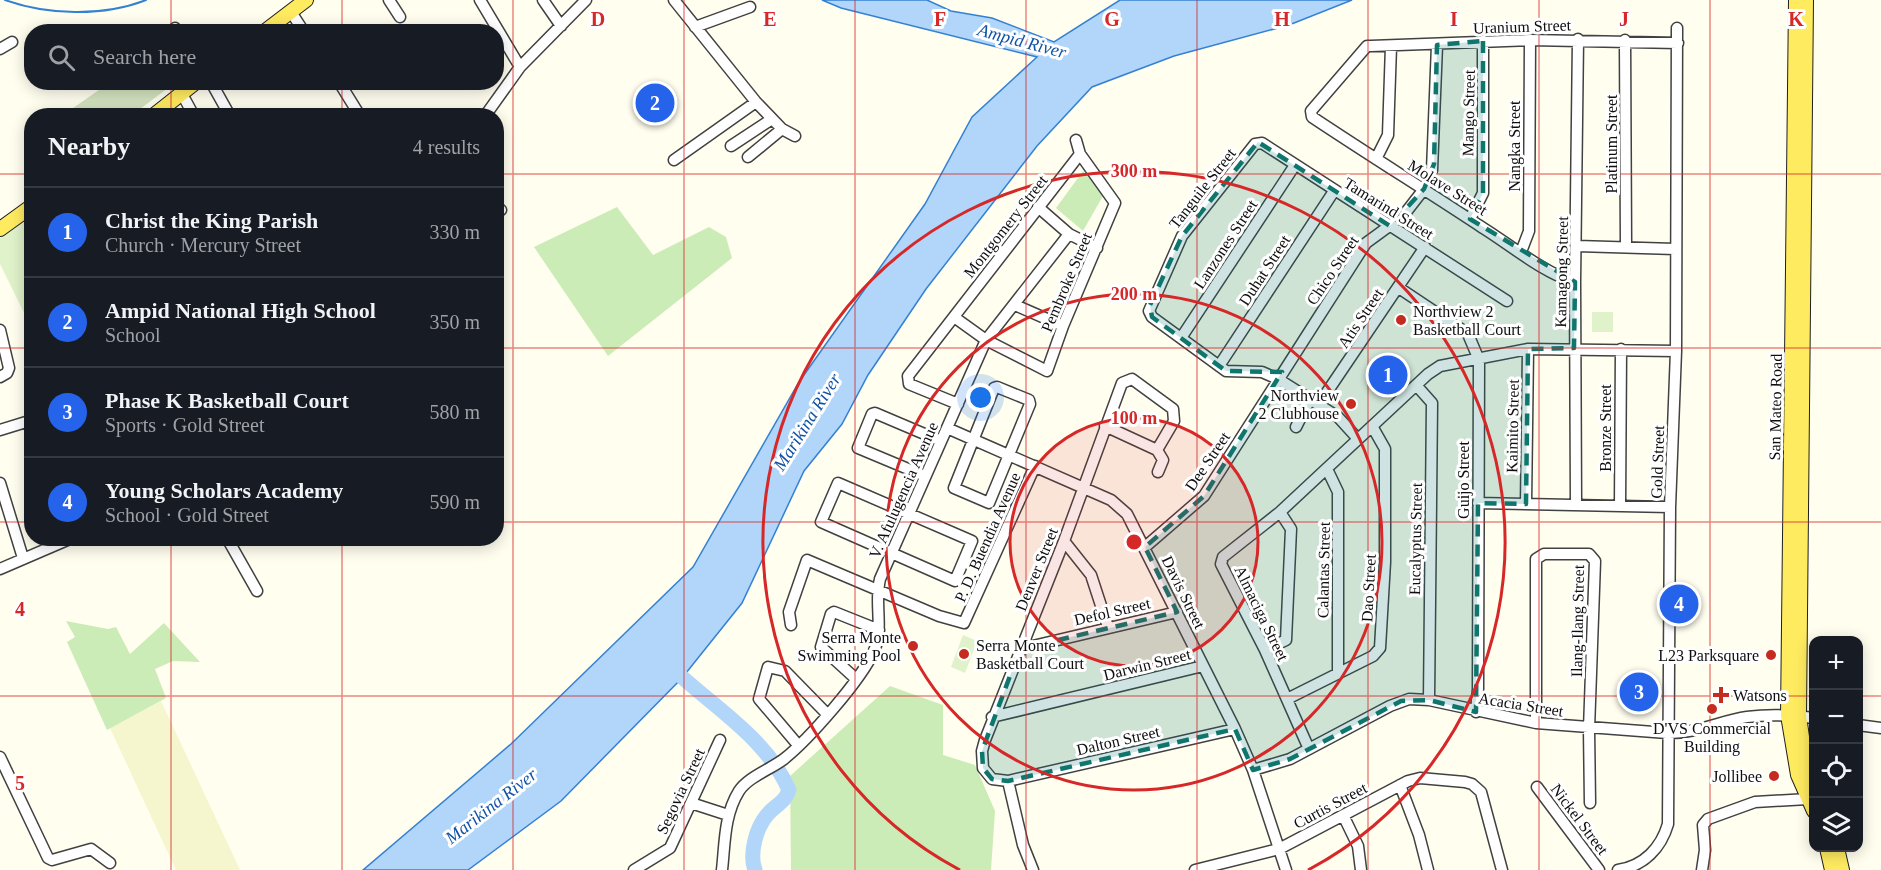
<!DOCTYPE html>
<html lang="en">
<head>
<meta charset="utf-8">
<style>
	body { margin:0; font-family:"Times New Roman",serif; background:#242831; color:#f1f3f6 }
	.controls { position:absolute; right:18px; bottom:18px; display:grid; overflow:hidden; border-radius:12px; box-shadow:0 3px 15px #0003 }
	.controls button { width:54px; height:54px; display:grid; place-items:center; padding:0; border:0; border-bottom:2px solid #363941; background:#171b24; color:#f1f3f6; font:30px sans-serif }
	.you { position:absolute; left:981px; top:398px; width:21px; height:21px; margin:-15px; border:4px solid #fff; border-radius:50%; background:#1a73e8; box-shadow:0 0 0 9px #1a73e833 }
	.badge { display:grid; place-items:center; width:39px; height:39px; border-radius:50%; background:#2563eb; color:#fff; font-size:20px; font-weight:700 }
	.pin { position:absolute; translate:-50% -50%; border:3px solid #fff; box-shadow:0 2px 6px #0006 }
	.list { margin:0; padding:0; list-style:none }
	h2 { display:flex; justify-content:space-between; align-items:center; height:78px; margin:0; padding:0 24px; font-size:26px }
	h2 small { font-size:20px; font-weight:400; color:#9ea1a6 }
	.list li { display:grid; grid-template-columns:39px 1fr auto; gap:18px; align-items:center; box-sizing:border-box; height:90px; padding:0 24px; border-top:2px solid #363941 }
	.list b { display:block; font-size:22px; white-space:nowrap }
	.list p { margin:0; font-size:20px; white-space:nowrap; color:#9ea1a6 }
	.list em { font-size:20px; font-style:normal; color:#9ea1a6 }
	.icon { flex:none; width:33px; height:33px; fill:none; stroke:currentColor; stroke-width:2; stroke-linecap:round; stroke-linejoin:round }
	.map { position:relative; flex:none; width:1881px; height:870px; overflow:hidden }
	.search { position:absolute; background:#171b24; box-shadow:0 3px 15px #0003; left:24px; top:24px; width:480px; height:66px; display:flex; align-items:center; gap:15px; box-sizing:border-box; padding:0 21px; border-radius:24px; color:#9ea1a6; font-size:22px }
	.panel { position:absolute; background:#171b24; box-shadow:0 3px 15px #0003; left:24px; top:108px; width:480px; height:438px; border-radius:24px }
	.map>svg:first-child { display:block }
</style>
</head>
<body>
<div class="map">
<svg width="1881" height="870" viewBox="0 0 1881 870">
	<rect width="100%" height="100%" fill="#fffeef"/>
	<!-- farmland -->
	<path fill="#f5f6ce" d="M161,701L240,870H176L110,728Z"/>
	<!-- green -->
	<path fill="#ccecb7" d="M1083,171L1104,194L1083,231L1056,208Z
		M617,207L653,255L709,227L726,237L732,258L608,356L534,247Z
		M66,621L108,629L116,627L130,654L164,623L200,662L173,661L155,669L166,698L107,730L67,642L75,637Z
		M890,686L943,705V755L975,765L995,811L991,870H791L790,776Z"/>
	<!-- cemetery -->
	<path fill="#d3e2bf" d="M170,83L172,85L132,115H63L109,83Z"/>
	<!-- pitch -->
	<path fill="#dff2c9" d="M31,217V327L0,264V238Z
		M1592,312H1613V332H1592Z
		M963,635L977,641L965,673L951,667Z
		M1619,680H1658V703H1619Z"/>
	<!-- water -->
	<path fill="#b1d6f9" stroke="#3481d4" stroke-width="1.5" d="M822,0H927L951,11L992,18L1054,42L1120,0H1352L1289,25L1174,56L1092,87L1037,146L926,289L868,375L842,424L804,471L742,603L682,678L561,801L468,870H363L511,744L693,567L799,382L925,204L972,117L1037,57L841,8Z"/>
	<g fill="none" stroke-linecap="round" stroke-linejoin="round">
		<!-- stream -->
		<path stroke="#3481d4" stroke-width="2" d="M5,0C47,15 103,17 146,0"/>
		<!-- river -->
		<path stroke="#b1d6f9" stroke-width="15" d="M668,664C708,704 766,736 789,790C784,804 776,804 767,815C756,828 749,854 755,870"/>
		<!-- minor casing -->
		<g stroke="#414141" stroke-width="13">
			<path id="minor" d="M389,0L400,17
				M480,0L520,67
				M543,0L561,26
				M674,0L756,102L782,129L795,136
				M291,12L304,32
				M695,27L750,7
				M175,28L177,32
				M1625,40L1626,247
				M0,49L12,42
				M211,82L230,116
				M339,82L360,116
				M182,94L194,116
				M485,116L520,67L586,0
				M731,146L772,119
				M748,157L782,129
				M1376,159L1388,135L1391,46
				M674,160L756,102
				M496,206L501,210
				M1038,207L1069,234L1097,248
				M1470,219L1483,193V41
				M1577,246L1675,249
				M1521,252L1529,231L1530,40
				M1575,282C1545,274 1509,244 1483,228C1427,191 1369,155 1312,117L1311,111L1367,46H1371L1530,40L1678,43
				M1399,288L1468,334L1479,360L1478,689L1476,712
				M1015,305L1063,326
				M954,317L986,340L1047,371L1063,326L1115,203L1080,154L1076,140
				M0,330L9,368L7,373L0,377
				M1181,338L1295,165
				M1219,366L1334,191
				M1416,385L1432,403L1429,700
				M997,387L1029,400L1030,404L989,503L954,488L994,388Z
				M958,404L909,384L908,376L1080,154
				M1319,404L1425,247
				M1105,426L1157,450L1163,460L1158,472
				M1296,427L1310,399
				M947,428L1111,500L1127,514L1235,729L1253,770L1286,870
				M0,430L26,422L31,425
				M1358,439L1338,417L1278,379L1262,372L1226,371L1152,317L1149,311L1182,236L1255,144L1262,143L1507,301
				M1157,450L1174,421L1173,409L1132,379L1122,383L1064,541L985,740L982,751L983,768L992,779L1008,781L1235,729
				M1327,469L1338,492V674
				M925,476L858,448L872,414L875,413L941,441
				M0,483L23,558
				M838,483L972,541L955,581L821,522Z
				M1478,503L1670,507
				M1526,504L1528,349
				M1576,505L1575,282L1578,39
				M1620,506L1621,349
				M227,538L257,591
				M1064,541L1091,575L1108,627
				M1145,547L1204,496L1366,243L1403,216L1424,189L1432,170L1437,45
				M0,569L72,538
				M791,625L789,612L807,560L939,616L964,623L1035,466
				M1020,649L1177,612
				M1265,650L1286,640L1291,529L1280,512
				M856,679L821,647L831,614L834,612L879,630
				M1287,699L1373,656L1380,648L1385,562V449L1372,426
				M992,717L1203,666
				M1536,723V559L1544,554H1589L1595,561L1589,729L1590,803
				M1858,725L1881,728
				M798,745L759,699L768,667L785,671L827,714
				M1309,749L1265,650L1221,564L1223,557L1280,512L1428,374L1440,366L1528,349L1676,351
				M0,757L48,858L52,860L91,849L110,863
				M1253,770L1290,759L1390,706L1409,699L1429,700L1536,723L1667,733C1695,734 1720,721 1747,717C1769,714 1792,715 1814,718
				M1008,781L1023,845L1033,870
				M1400,785L1419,835L1428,870
				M1537,787L1599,870
				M691,803L728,815
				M1343,815L1358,846L1361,870
				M634,870L670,848L720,740
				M722,870C725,843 724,815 739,791C748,777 771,769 784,759C809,739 861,680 874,651C884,628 874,603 880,579L986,340L1069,234
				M1195,870L1279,849L1408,781L1420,778L1465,782L1472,784L1481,792L1502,870
				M1618,870C1644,866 1661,848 1668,824L1670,507L1676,351L1677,28
				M1702,870L1705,850L1703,825L1708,819L1755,802L1808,799"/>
		</g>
		<!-- major casing -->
		<g stroke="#1f1f1f" stroke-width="16">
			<path id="major" d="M1796,0L1788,715L1798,775L1814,811
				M1806,0L1799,716L1805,758L1814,786
				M264,32L306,0
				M153,116L196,82
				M0,229L32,206
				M1827,848L1832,870
				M1837,848L1842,870"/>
		</g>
		<!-- minor -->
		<use href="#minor" stroke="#fff" stroke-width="10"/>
		<!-- major -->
		<use href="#major" stroke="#ffeb60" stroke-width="14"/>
	</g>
	<!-- marked area -->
	<path fill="#0f766e" fill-opacity="0.2" stroke="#0f766e" stroke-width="4.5" stroke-dasharray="12 8" stroke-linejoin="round" d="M1483,41V193L1470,219L1575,282L1574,348L1528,349L1526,504L1478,503L1476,712L1429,700L1401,701L1290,759L1253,770L1235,729L1008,781L992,779L983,768L982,751L1020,649L1177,612L1145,547L1204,496L1282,372L1226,371L1152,317L1150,305L1182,236L1258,142L1390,226L1424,189L1434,164L1437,45Z"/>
	<!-- grid -->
	<path fill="none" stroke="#d62828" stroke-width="1.5" stroke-opacity="0.55" d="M171,0V32M342,0V32M513,0V870M684,0V870M855,0V870M1026,0V870M1197,0V870M1368,0V870M1539,0V870M1710,0V870M171,82V116M342,82V116M0,174H32M496,174H1881M0,348H32M496,348H1881M0,522H32M496,522H1881M171,538V870M342,538V870M0,696H1814M1858,696H1881"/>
	<!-- distance rings -->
	<circle cx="1134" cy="542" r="124" fill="#d62828" fill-opacity=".12"/>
	<g fill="none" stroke="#d62828" stroke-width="3">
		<circle cx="1134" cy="542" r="124"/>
		<circle cx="1134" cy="542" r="248"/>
		<path d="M960 870A371 371 0 1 1 1308 870"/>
	</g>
	<!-- markers -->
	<g fill="#c52b1f" stroke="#fff" stroke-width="2">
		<circle cx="1401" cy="320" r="6"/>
		<circle cx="1351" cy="404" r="6"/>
		<circle cx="913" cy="646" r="6"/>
		<circle cx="964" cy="654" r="6"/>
		<circle cx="1771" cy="655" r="6"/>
		<path d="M1718 686h6v6h6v6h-6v6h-6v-6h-6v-6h6z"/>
		<circle cx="1712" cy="709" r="6"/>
		<circle cx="1774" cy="776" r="6"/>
	</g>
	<g text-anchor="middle" stroke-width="6" stroke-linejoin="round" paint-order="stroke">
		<!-- street labels -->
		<g font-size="16" fill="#0e0e0e" stroke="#fff">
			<text transform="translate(1522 26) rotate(-2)" y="6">Uranium Street</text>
			<text transform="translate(1468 113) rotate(-89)" y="6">Mango Street</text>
			<text transform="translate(1611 144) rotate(-90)" y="6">Platinum Street</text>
			<text transform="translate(1514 146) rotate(-90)" y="6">Nangka Street</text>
			<text transform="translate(1448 187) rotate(32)" y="6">Molave Street</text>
			<text transform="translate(1202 188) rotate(-52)" y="6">Tanguile Street</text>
			<text transform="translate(1389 208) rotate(32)" y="6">Tamarind Street</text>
			<text transform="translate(1005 226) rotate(-52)" y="6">Montgomery Street</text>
			<text transform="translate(1225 244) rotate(-57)" y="6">Lanzones Street</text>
			<text transform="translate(1264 270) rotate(-57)" y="6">Duhat Street</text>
			<text transform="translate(1332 270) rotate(-56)" y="6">Chico Street</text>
			<text transform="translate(1561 272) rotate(-89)" y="6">Kamagong Street</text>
			<text transform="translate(1066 282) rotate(-67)" y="6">Pembroke Street</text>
			<text transform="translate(1360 318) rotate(-56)" y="6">Atis Street</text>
			<text transform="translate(1775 407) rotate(-89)" y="6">San Mateo Road</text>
			<text transform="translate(1512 426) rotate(-89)" y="6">Kaimito Street</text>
			<text transform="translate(1605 428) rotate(-90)" y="6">Bronze Street</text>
			<text transform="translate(1207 461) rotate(-56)" y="6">Dee Street</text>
			<text transform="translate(1657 462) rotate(-88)" y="6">Gold Street</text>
			<text transform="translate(1463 480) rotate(-90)" y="6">Guijo Street</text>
			<text transform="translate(903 490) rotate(-66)" y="6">V. Afulugencia Avenue</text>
			<text transform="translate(987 537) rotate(-66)" y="6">P. D. Buendia Avenue</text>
			<text transform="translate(1415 539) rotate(-89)" y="6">Eucalyptus Street</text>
			<text transform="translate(1036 569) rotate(-68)" y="6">Denver Street</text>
			<text transform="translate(1323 570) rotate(-89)" y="6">Calantas Street</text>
			<text transform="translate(1368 588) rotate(-87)" y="6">Dao Street</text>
			<text transform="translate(1184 592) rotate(64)" y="6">Davis Street</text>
			<text transform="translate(1112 611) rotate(-13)" y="6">Defol Street</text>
			<text transform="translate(1262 613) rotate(64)" y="6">Almaciga Street</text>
			<text transform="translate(1577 621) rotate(-89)" y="6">Ilang-Ilang Street</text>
			<text transform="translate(1147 664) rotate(-14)" y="6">Darwin Street</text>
			<text transform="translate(1521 704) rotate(9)" y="6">Acacia Street</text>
			<text transform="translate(1118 740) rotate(-13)" y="6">Dalton Street</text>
			<text transform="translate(680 791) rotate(-65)" y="6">Segovia Street</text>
			<text transform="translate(1330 805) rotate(-28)" y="6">Curtis Street</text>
			<text transform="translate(1580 819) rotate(53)" y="6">Nickel Street</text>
		</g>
		<!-- poi labels -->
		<g font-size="16" fill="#0e0e0e" stroke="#fff" text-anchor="end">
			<text x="1413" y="317" text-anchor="start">Northview 2<tspan x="1413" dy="18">Basketball Court</tspan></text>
			<text x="1339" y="401">Northview<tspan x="1339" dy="18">2 Clubhouse</tspan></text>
			<text x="901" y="643">Serra Monte<tspan x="901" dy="18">Swimming Pool</tspan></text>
			<text x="976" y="651" text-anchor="start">Serra Monte<tspan x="976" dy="18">Basketball Court</tspan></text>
			<text x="1759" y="661">L23 Parksquare</text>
			<text x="1733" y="701" text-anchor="start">Watsons</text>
			<text x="1712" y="734" text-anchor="middle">D'VS Commercial<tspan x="1712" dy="18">Building</tspan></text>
			<text x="1762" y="782">Jollibee</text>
		</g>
		<!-- water labels -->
		<g font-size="18" font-style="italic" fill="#1153a6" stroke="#fff">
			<text transform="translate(1022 41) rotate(15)" y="6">Ampid River</text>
			<text transform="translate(807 422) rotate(-58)" y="6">Marikina River</text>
			<text transform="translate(491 806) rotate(-38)" y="6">Marikina River</text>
		</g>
	</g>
	<g font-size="20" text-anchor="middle" font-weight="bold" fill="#d62828" stroke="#fff" stroke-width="6" stroke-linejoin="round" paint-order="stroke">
		<text x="598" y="26">D</text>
		<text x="770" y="26">E</text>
		<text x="940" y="26">F</text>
		<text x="1112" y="26">G</text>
		<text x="1282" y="26">H</text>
		<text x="1454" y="26">I</text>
		<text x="1624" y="26">J</text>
		<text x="1796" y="26">K</text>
		<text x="20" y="616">4</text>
		<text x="20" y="790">5</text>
	</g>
	<circle cx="1134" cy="542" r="9" fill="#d62828" stroke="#fff" stroke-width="3"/>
	<g font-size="18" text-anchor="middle" font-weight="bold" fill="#d62828" stroke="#fff" stroke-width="6" stroke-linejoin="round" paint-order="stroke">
		<text x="1134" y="177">300 m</text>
		<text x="1134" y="300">200 m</text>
		<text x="1134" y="424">100 m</text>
	</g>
</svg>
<div class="controls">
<button>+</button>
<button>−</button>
<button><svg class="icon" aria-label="locate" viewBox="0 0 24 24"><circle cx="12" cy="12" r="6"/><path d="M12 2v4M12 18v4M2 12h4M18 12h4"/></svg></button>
<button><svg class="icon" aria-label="layers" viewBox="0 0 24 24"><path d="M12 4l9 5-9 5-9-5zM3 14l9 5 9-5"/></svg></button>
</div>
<div class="you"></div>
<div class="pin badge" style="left:1388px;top:375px">1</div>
<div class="pin badge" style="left:655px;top:103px">2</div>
<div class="pin badge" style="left:1639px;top:692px">3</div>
<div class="pin badge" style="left:1679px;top:604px">4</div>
<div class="search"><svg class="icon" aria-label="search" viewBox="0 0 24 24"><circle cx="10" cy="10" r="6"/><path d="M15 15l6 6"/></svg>Search here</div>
<section class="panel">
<h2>Nearby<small>4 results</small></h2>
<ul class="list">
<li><span class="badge">1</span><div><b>Christ the King Parish</b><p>Church · Mercury Street</p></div><em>330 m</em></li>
<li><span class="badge">2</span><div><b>Ampid National High School</b><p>School</p></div><em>350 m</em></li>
<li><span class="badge">3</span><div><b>Phase K Basketball Court</b><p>Sports · Gold Street</p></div><em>580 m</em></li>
<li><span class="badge">4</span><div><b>Young Scholars Academy</b><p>School · Gold Street</p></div><em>590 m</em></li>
</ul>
</section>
</div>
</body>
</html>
